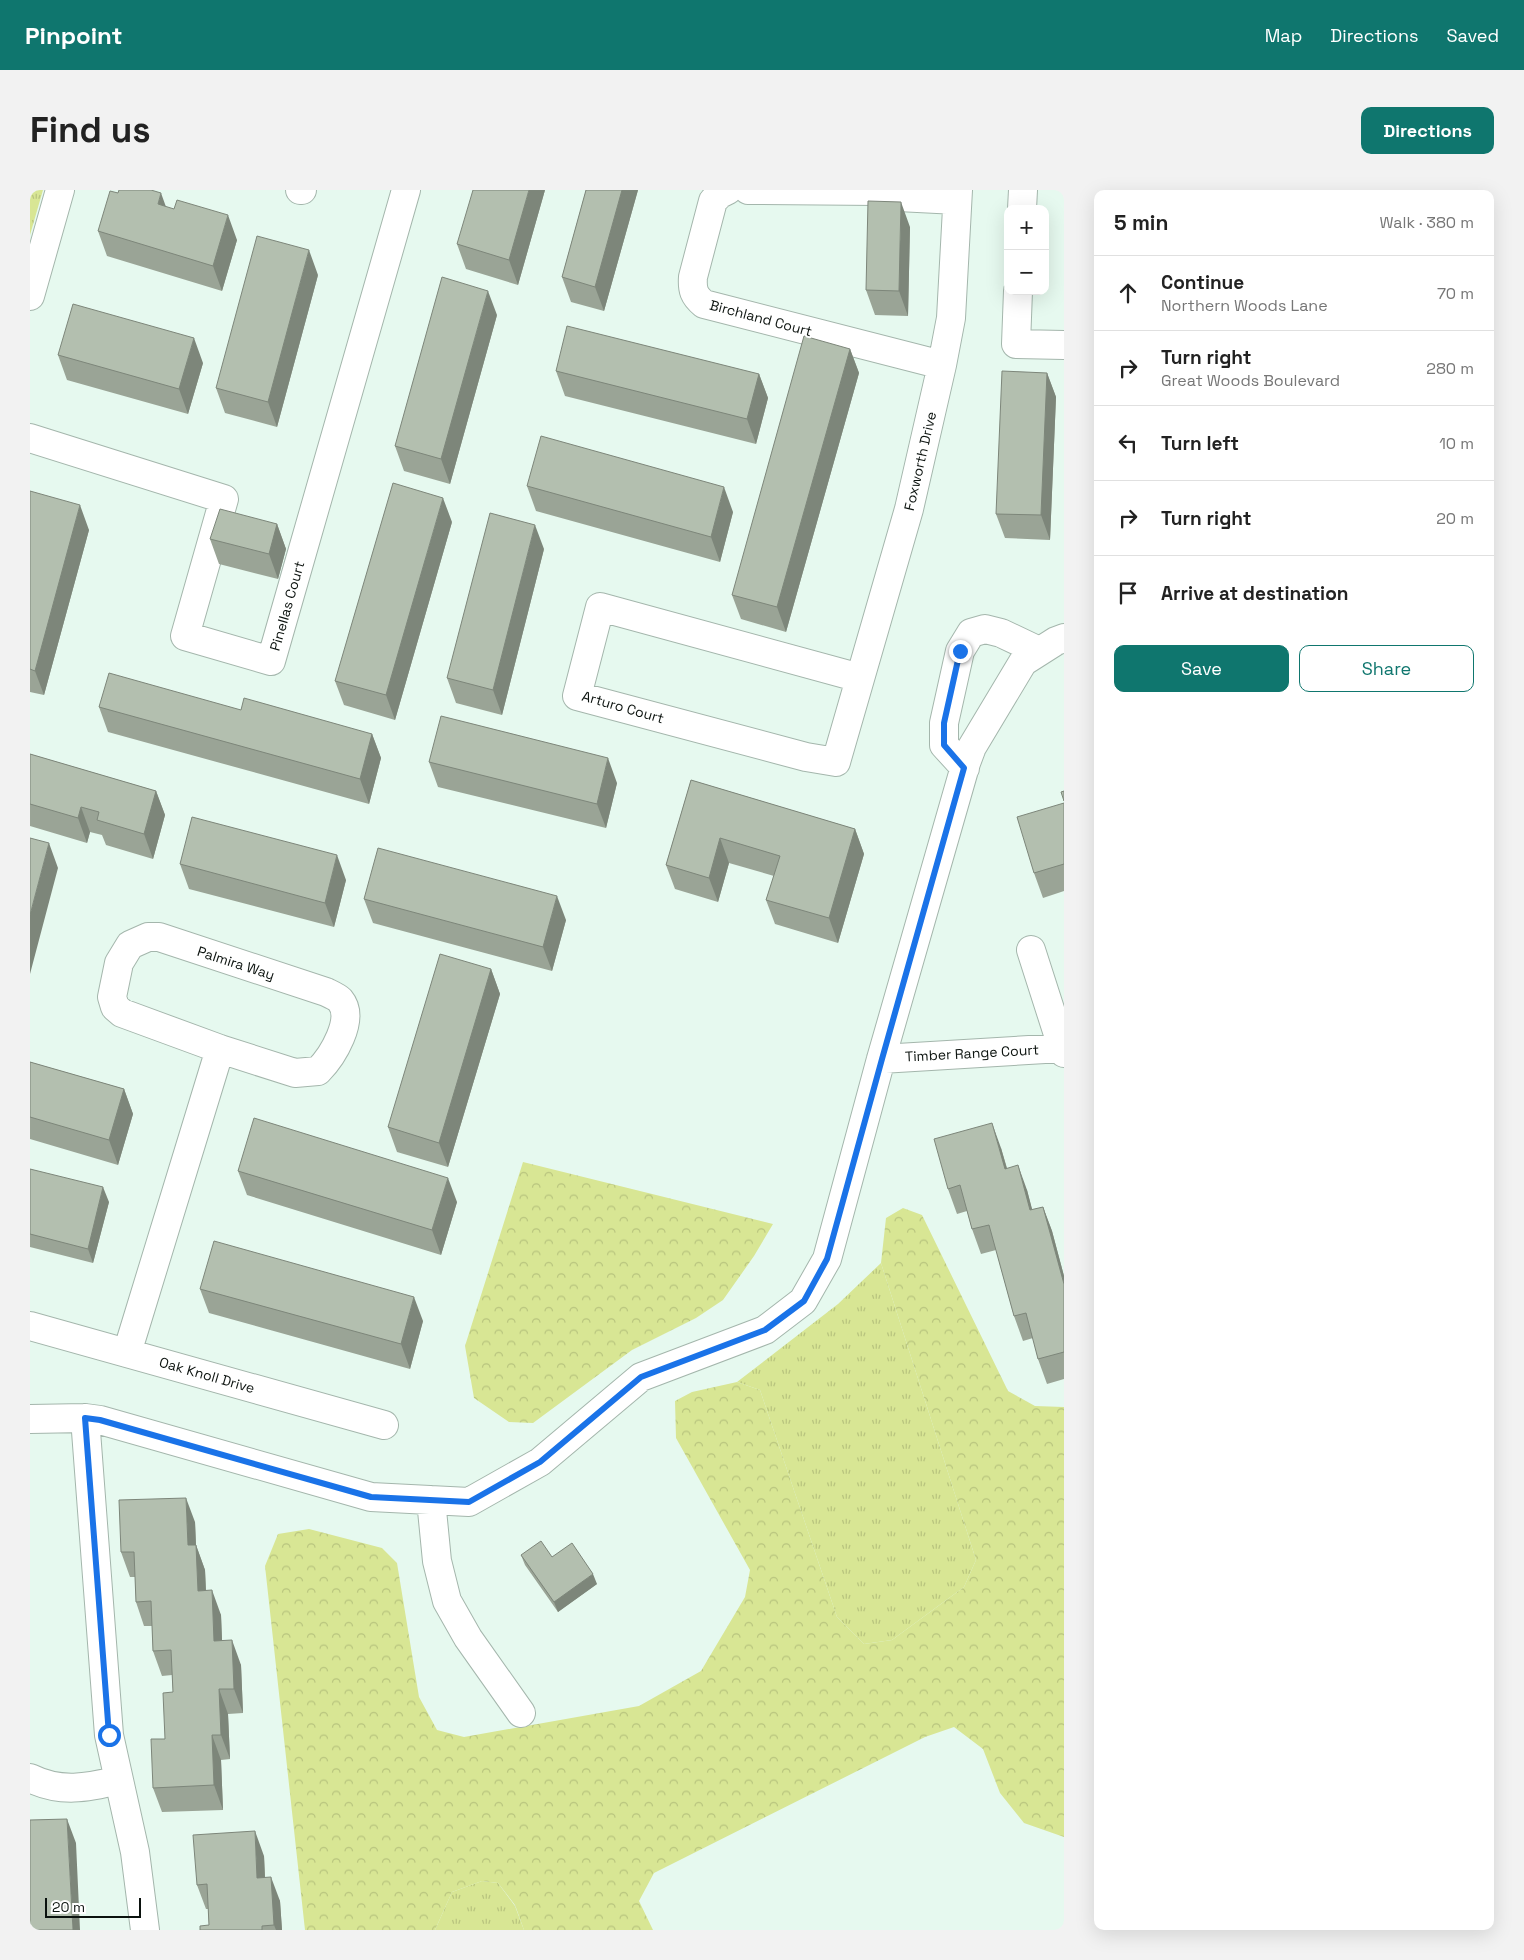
<!DOCTYPE html>
<html lang="en">
<head>
<meta charset="utf-8">
<style>
	body { margin:0; font-family:"Space Grotesk",sans-serif; background:#f2f2f2; color:#222 }
	.controls { position:absolute; right:15px; top:15px; display:grid; overflow:hidden; border-radius:10px; box-shadow:0 5px 20px #0002 }
	.controls button { width:45px; height:45px; display:grid; place-items:center; padding:0; border:0; border-bottom:1px solid #e0e0e0; background:#fff; color:#222; font:25px sans-serif }
	.scale { position:absolute; left:15px; bottom:12px; width:96px; box-sizing:border-box; padding-left:5px; border:2px solid #0b120e; border-top:0; font-size:14px; line-height:18px; white-space:nowrap; color:#0b120e; -webkit-text-stroke:4px #fff; paint-order:stroke }
	.stop { position:absolute; width:15px; height:15px; margin:-11px; border:4px solid #1a73e8; border-radius:50%; background:#fff }
	.stop.end { background:#1a73e8; border-color:#fff; box-shadow:0 1px 5px #0008 }
	.list { margin:0; padding:0; list-style:none }
	h2 { display:flex; justify-content:space-between; align-items:center; height:65px; margin:0; padding:0 20px; font-size:21px }
	h2 small { font-size:16px; font-weight:400; color:#767676 }
	.list li { display:grid; grid-template-columns:32px 1fr auto; gap:15px; align-items:center; box-sizing:border-box; height:75px; padding:0 20px; border-top:1px solid #e0e0e0 }
	.list b { display:block; font-size:19px; white-space:nowrap }
	.list p { margin:0; font-size:16px; white-space:nowrap; color:#767676 }
	.list em { font-size:16px; font-style:normal; color:#767676 }
	.actions { display:flex; gap:10px; padding:15px 20px }
	.actions a { flex:1; padding:11px 0; border:1px solid #0f766e; border-radius:10px; text-align:center; font-size:18px; color:#0f766e }
	.actions .main { background:#0f766e; color:#fff }
	.icon { flex:none; width:28px; height:28px; fill:none; stroke:currentColor; stroke-width:2; stroke-linecap:round; stroke-linejoin:round }
	.map { position:relative; flex:none; width:1034px; height:1740px; overflow:hidden; border-radius:10px }
	header { display:flex; align-items:center; gap:30px; box-sizing:border-box; height:70px; padding:0 25px; background:#0f766e; color:#fff }
	header strong { font-size:24px }
	nav { display:flex; gap:28px; margin-inline-start:auto; font-size:18px }
	.intro { display:flex; align-items:center; justify-content:space-between; box-sizing:border-box; height:120px; padding:0 30px }
	h1 { margin:0; font-size:35px }
	.button { padding:12px 22px; border-radius:10px; background:#0f766e; color:#fff; font-size:18px; font-weight:700 }
	main { display:flex; gap:30px; padding:0 30px }
	aside { flex:1; background:#fff; border-radius:10px; box-shadow:0 5px 20px #0002 }
	.map>svg:first-child { display:block }
</style>
</head>
<body>
<header>
<strong>Pinpoint</strong>
<nav><a>Map</a><a>Directions</a><a>Saved</a></nav>
</header>
<div class="intro"><h1>Find us</h1><a class="button">Directions</a></div>
<main>
<div class="map">
<svg width="1034" height="1740" viewBox="0 0 1034 1740">
	<defs>
		<pattern id="grass-tufts" width="24" height="20" patternUnits="userSpaceOnUse" patternTransform="scale(1.25)"><rect width="24" height="20" fill="#d8e694"/><path d="M3 7l-1-3M5 7V3M7 7l1-3M15 17l-1-3M17 17v-4M19 17l1-3" fill="none" stroke="#b8c47e"/></pattern>
		<pattern id="forest-crowns" width="20" height="18" patternUnits="userSpaceOnUse" patternTransform="scale(1.25)"><rect width="20" height="18" fill="#d8e694"/><path d="M2 6a3 3 0 1 1 6 0M12 15a3 3 0 1 1 6 0" fill="none" stroke="#b8c47e"/></pattern>
	</defs>
	<rect width="100%" height="100%" fill="#e6f9ef"/>
	<!-- grass -->
	<path fill="url(#grass-tufts)" d="M0,0H13L0,45Z
		M851,1073L946,1370L934,1397L862,1450L834,1454L807,1427L730,1200L707,1192L808,1114Z
		M452,1691L468,1693L485,1716L494,1740H405L422,1702Z"/>
	<!-- forest -->
	<path fill="url(#forest-crowns)" d="M493,972L743,1034L724,1066L693,1110L666,1128L602,1160L503,1233L479,1232L444,1208L435,1156Z
		M873,1018L892,1025L978,1201L1005,1216L1034,1217V1647L994,1633L970,1603L953,1559L924,1537L895,1547L624,1683L609,1711L623,1740H494L485,1715L468,1693L452,1691L422,1702L405,1740H275L235,1376L248,1344L279,1339L352,1358L367,1373L389,1507L407,1540L434,1547L609,1516L671,1481L715,1407L720,1380L646,1248L645,1211L662,1202L707,1192L730,1200L807,1427L834,1454L862,1450L934,1397L946,1370L851,1073L856,1028Z"/>
	<g fill="none" stroke-linecap="round" stroke-linejoin="round">
		<!-- minor casing -->
		<g stroke="#a4b6ac" stroke-width="30">
			<path id="minor" d="M270,0H272
				M698,0L690,4L683,11L663,87C662,100 664,106 674,114L912,175
				M718,0L848,1L868,7L927,10
				M992,19L993,0
				M988,101L986,154L1034,155
				M0,106L30,0
				M0,248L194,309L155,446L241,471L376,0
				M830,488L570,417L547,506L776,567L806,572L879,319L912,175L921,128L928,0
				M935,578L914,555V533L930,461L941,443L955,439L971,443L1009,461
				M118,747H129L296,802C300,804 307,807 310,810C326,829 302,867 288,881L265,883L190,859L92,823L85,817L82,807L89,773L100,755Z
				M1001,760L1034,863
				M851,869L1032,858
				M0,1136L354,1235
				M97,1163L190,859
				M55,1228L79,1545L105,1662L115,1740
				M0,1229L55,1228L70,1230L341,1307L439,1312L510,1272L611,1187L735,1140L773,1111L797,1069L851,869L936,573L942,557L993,472L1026,451L1034,448
				M401,1310L407,1371L417,1411L438,1448L491,1523
				M0,1588C30,1603 57,1598 89,1590"/>
		</g>
		<!-- minor -->
		<use href="#minor" stroke="#fff" stroke-width="28"/>
	</g>
	<!-- wall -->
	<path fill="#9aa496" d="M515,0L488,95L436,79L427,54Z
		M556,0H608L574,121L541,112L532,87Z
		M136,17L207,50L192,101L77,66L68,41Z
		M880,37L878,126L845,125L836,100Z
		M288,85L247,237L195,223L186,198Z
		M467,125L420,294L374,281L365,256Z
		M820,159L829,183L756,442L711,429L702,405Z
		M28,165L173,173L158,224L37,190Z
		M526,181L729,184L738,208L726,254L535,206Z
		M1017,183L1026,207L1020,350L975,348L966,324Z
		M497,296L703,322L690,372L506,321Z
		M0,301L59,340L14,505L0,502Z
		M422,332L365,530L314,515L305,491Z
		M247,334L256,359L248,389L189,374L180,349Z
		M514,359L472,525L426,513L417,488Z
		M69,517L211,520L342,544L351,568L339,614L78,542Z
		M0,564L126,601L135,625L123,669L76,655L72,645L60,642L57,653L0,636Z
		M399,572L587,593L576,638L408,597Z
		M661,590L825,639L834,664L808,753L745,734L736,710L744,686L699,673L688,712L645,699L636,675Z
		M1034,613V701L1013,708L1004,683Z
		M150,674L316,690L304,737L159,699Z
		M334,709L536,730L522,781L343,733Z
		M461,779L470,804L418,977L367,962L358,937Z
		M0,872L94,899L103,924L88,975L0,949Z
		M971,958L977,978L997,1000L1002,1020L1013,1017L1022,1041L1034,1086V1189L1017,1194L1008,1169L1003,1148L993,1151L984,1126L966,1060L951,1064L942,1039L937,1021L927,1024L918,999Z
		M0,979L79,1012L63,1073L0,1057Z
		M208,981L427,1012L411,1065L217,1005Z
		M170,1099L393,1131L380,1179L179,1123Z
		M165,1332L166,1355L175,1380L176,1401L191,1425L192,1450L211,1475L213,1523L198,1524L200,1569L191,1570L193,1620L132,1622L123,1598L135,1549L143,1502L142,1485L132,1486L123,1461L122,1436H114L106,1412L105,1387H100L91,1362Z
		M491,1365L567,1394L528,1422L495,1375Z
		M234,1666L235,1687L250,1711L252,1740H170L179,1735L178,1719H176L167,1695Z"/>
	<!-- shaded-wall -->
	<path fill="#7d867a" d="M499,0H515L488,95L479,70Z
		M592,0H608L574,121L565,97Z
		M131,3L140,28L128,14Z
		M871,12L880,37L878,126L869,101Z
		M198,25L207,50L192,101L183,76Z
		M279,60L288,85L247,237L238,212Z
		M458,101L467,125L420,294L411,269Z
		M164,148L173,173L158,224L149,199Z
		M820,159L829,183L756,442L747,417Z
		M1017,183L1026,207L1020,350L1011,325Z
		M729,184L738,208L726,254L717,229Z
		M694,297L703,322L690,372L681,347Z
		M413,308L422,332L365,530L356,505Z
		M50,315L59,340L14,505L5,481Z
		M247,334L256,359L248,389L239,364Z
		M505,335L514,359L472,525L463,500Z
		M342,544L351,568L339,614L330,589Z
		M578,568L587,593L576,638L567,614Z
		M126,601L135,625L123,669L114,644Z
		M51,617L60,642L57,653L48,628Z
		M825,639L834,664L808,753L799,728Z
		M690,648L699,673L688,712L679,688Z
		M19,653L28,678L0,784V725Z
		M307,665L316,690L304,737L295,713Z
		M527,706L536,730L522,781L513,757Z
		M461,779L470,804L418,977L409,953Z
		M94,899L103,924L88,975L79,950Z
		M962,933L971,958L984,1004L975,979Z
		M988,975L997,1000L1009,1045L1000,1020Z
		M418,988L427,1012L411,1065L402,1040Z
		M73,997L79,1012L63,1073L58,1059Z
		M1013,1017L1022,1041L1034,1086V1094Z
		M384,1107L393,1131L380,1179L371,1154Z
		M156,1308L165,1332L167,1380L158,1355Z
		M166,1355L175,1380L177,1426L168,1401Z
		M563,1384L567,1394L528,1422L524,1412Z
		M182,1400L191,1425L193,1475L184,1451Z
		M202,1450L211,1475L213,1523L204,1499Z
		M189,1499L198,1524L200,1569L191,1545Z
		M182,1545L191,1570L193,1620L184,1595Z
		M37,1629L46,1653L50,1740H43Z
		M225,1641L234,1666L236,1712L227,1688Z
		M241,1687L250,1711L252,1740H246L244,1735Z"/>
	<!-- building -->
	<path fill="#b3bfaf" stroke="#7d867a" d="M89,0H121L131,3L128,14L144,19L147,10L198,25L183,76L68,41L80,1L88,3Z
		M443,0H499L479,70L427,54Z
		M556,0H592L565,97L532,87Z
		M838,11L871,12L869,101L836,100Z
		M227,46L279,60L238,212L186,198Z
		M412,87L458,101L411,269L365,256Z
		M43,114L164,148L149,199L28,165Z
		M537,136L729,184L717,229L526,181Z
		M774,146L820,159L747,417L702,405Z
		M972,181L1017,183L1011,325L966,324Z
		M511,246L694,297L681,347L497,296Z
		M363,293L413,308L356,505L305,491Z
		M0,301L50,315L5,481L0,479Z
		M190,319L247,334L239,364L180,349Z
		M460,323L505,335L463,500L417,488Z
		M79,483L211,520L214,508L342,544L330,589L69,517Z
		M411,526L578,568L567,614L399,572Z
		M0,564L126,601L114,644L67,630L69,622L51,617L48,628L0,614Z
		M661,590L825,639L799,728L736,710L750,666L690,648L679,688L636,675Z
		M1034,601V611L1031,602Z
		M1034,613V674L1004,683L987,627Z
		M162,627L307,665L295,713L150,674Z
		M0,648L19,653L0,725Z
		M348,658L527,706L513,757L334,709Z
		M410,764L461,779L409,953L358,937Z
		M0,872L94,899L79,950L0,927Z
		M224,928L418,988L402,1040L208,981Z
		M962,933L975,979L988,975L1000,1020L1013,1017L1034,1094V1162L1008,1169L996,1123L984,1126L959,1035L942,1039L930,995L918,999L904,949Z
		M0,979L73,997L58,1059L0,1044Z
		M184,1051L384,1107L371,1154L170,1099Z
		M156,1308L158,1355H166L168,1401L182,1400L184,1451L202,1450L204,1499H189L191,1545H182L184,1595L123,1598L121,1549H135L133,1503L143,1502L141,1460L123,1461L121,1411L106,1412L104,1362H91L89,1310Z
		M511,1351L522,1367L542,1353L563,1384L524,1412L491,1365Z
		M37,1629L43,1740H0V1630Z
		M225,1641L227,1688L241,1687L244,1735L232,1736V1740H170V1736L179,1735L177,1694L167,1695L163,1645Z"/>
	<g fill="none" stroke-linecap="round" stroke-linejoin="round">
		<!-- route -->
		<path stroke="#1a73e8" stroke-width="6" d="M79,1545L55,1228L70,1230L341,1307L439,1312L510,1272L611,1187L735,1140L774,1111L797,1069L852,869L934,578L914,555V533L930,461"/>
	</g>
	<g text-anchor="middle" stroke-width="4" stroke-linejoin="round" paint-order="stroke">
		<!-- street labels -->
		<g font-size="14" fill="#0b120e" stroke="#fff">
			<text transform="translate(731 128) rotate(15)" y="5">Birchland Court</text>
			<text transform="translate(890 271) rotate(-77)" y="5">Foxworth Drive</text>
			<text transform="translate(257 416) rotate(-74)" y="5">Pinellas Court</text>
			<text transform="translate(593 517) rotate(16)" y="5">Arturo Court</text>
			<text transform="translate(206 773) rotate(18)" y="5">Palmira Way</text>
			<text transform="translate(942 863) rotate(-3)" y="5">Timber Range Court</text>
			<text transform="translate(177 1185) rotate(16)" y="5">Oak Knoll Drive</text>
		</g>
	</g>
</svg>
<div class="controls">
<button>+</button>
<button>−</button>
</div>
<div class="scale">20 m</div>
<div class="stop" style="left:79px;top:1545px"></div>
<div class="stop end" style="left:930px;top:461px"></div>
</div>
<aside>
<h2>5 min<small>Walk · 380 m</small></h2>
<ul class="list">
<li><svg class="icon" aria-label="ahead" viewBox="0 0 24 24"><path d="M12 20V5M6 11l6-6 6 6"/></svg><div><b>Continue</b><p>Northern Woods Lane</p></div><em>70 m</em></li>
<li><svg class="icon" aria-label="right" viewBox="0 0 24 24"><path d="M7 20v-9h11M14 6l5 5-5 5"/></svg><div><b>Turn right</b><p>Great Woods Boulevard</p></div><em>280 m</em></li>
<li><svg class="icon" aria-label="left" viewBox="0 0 24 24"><path d="M17 20v-9H6M10 6l-5 5 5 5"/></svg><div><b>Turn left</b></div><em>10 m</em></li>
<li><svg class="icon" aria-label="right" viewBox="0 0 24 24"><path d="M7 20v-9h11M14 6l5 5-5 5"/></svg><div><b>Turn right</b></div><em>20 m</em></li>
<li><svg class="icon" aria-label="arrive" viewBox="0 0 24 24"><path d="M6 21V4h12l-3 4 3 4H6"/></svg><div><b>Arrive at destination</b></div></li>
</ul>
<div class="actions"><a class="main">Save</a><a>Share</a></div>
</aside>
</main>
</body>
</html>
